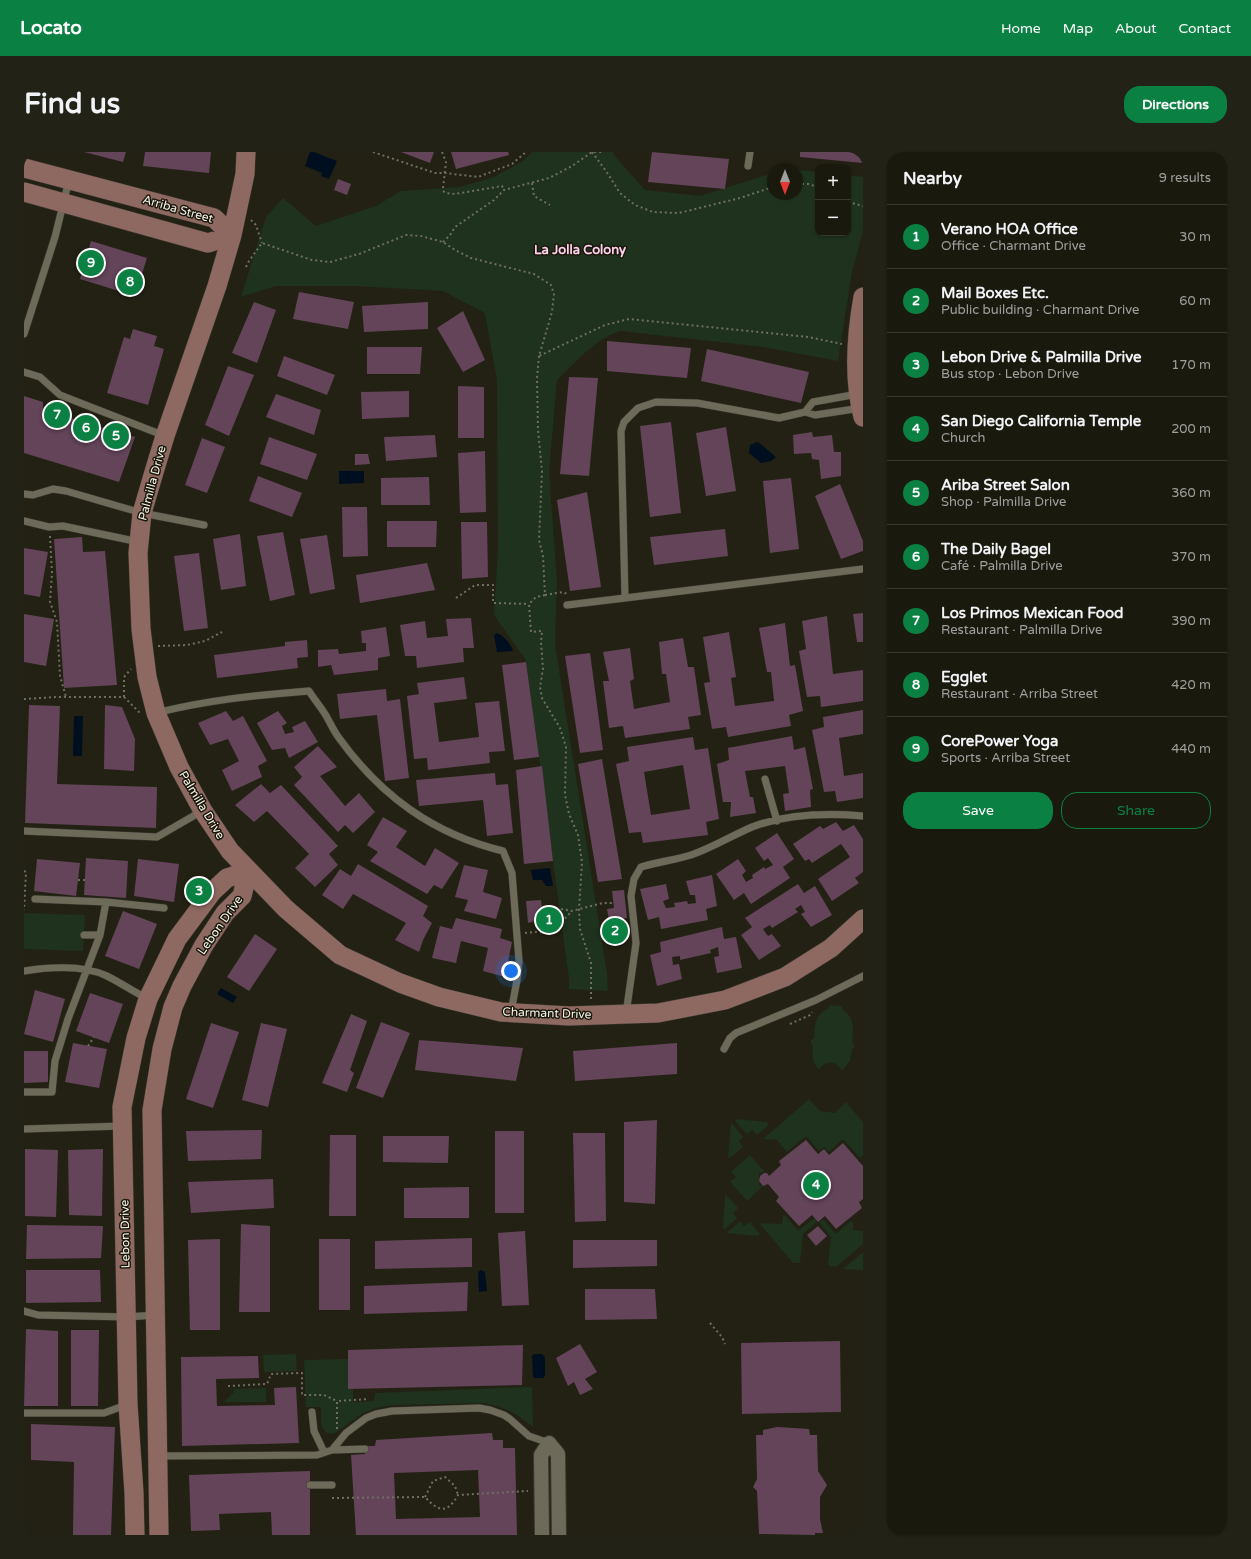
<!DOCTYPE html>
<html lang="en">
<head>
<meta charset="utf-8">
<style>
	body { margin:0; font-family:"Varela Round",sans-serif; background:#232217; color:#f1f3f6 }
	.controls { position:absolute; right:12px; top:12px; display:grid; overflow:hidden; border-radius:8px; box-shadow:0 1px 3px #0004 }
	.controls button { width:36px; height:36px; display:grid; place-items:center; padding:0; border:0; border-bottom:1px solid #38382e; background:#1a190e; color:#f1f3f6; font:20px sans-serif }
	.compass { position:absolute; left:743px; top:12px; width:36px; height:36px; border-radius:50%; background:#1a190e; box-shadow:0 1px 3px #0004; rotate:180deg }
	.you { position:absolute; left:487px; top:819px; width:14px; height:14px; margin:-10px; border:3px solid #fff; border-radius:50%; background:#1a73e8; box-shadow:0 0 0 6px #1a73e833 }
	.badge { display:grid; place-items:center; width:26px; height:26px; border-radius:50%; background:#0b8043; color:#fff; font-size:13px; font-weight:700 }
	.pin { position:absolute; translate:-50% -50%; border:2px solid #fff; box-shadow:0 1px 4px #0006 }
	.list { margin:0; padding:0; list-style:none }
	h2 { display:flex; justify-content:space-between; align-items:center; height:52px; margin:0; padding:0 16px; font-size:17px }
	h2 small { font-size:13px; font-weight:400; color:#9fa09e }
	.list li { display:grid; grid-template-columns:26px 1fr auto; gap:12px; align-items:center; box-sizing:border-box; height:64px; padding:0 16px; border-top:1px solid #38382e }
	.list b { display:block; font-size:15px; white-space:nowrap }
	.list p { margin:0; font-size:13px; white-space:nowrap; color:#9fa09e }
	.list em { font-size:13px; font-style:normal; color:#9fa09e }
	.actions { display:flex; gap:8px; padding:12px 16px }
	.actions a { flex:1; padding:9px 0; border:1px solid #0b8043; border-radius:16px; text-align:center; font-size:14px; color:#0b8043 }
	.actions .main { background:#0b8043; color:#fff }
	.map { position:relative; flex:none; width:839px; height:1383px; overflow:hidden; border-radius:16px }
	header { display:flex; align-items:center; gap:24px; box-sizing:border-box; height:56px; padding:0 20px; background:#0b8043; color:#fff }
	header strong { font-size:19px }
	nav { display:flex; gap:22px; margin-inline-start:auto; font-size:14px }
	.intro { display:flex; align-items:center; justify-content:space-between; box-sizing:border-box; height:96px; padding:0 24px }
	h1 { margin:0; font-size:28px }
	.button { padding:10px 18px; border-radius:16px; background:#0b8043; color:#fff; font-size:14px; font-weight:700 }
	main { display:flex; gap:24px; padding:0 24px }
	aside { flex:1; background:#1a190e; border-radius:16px; box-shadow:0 1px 3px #0004 }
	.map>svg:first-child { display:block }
</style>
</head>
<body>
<header>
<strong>Locato</strong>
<nav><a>Home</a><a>Map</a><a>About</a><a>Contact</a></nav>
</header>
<div class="intro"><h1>Find us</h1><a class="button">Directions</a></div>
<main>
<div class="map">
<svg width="839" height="1383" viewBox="0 0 839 1383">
	<rect width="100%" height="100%" fill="#232113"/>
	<!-- green -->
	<path fill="#1e321d" d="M508,0H590L589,2L621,38L676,44L749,21V42H773V18H758L761,17L794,20V81H824V23L839,25V79L828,120L814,209L740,195L596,179C571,187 552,210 533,228L525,320L533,430L531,492L583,822L584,839L545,837V827L502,510L501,507L470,463L474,397L473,228L461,161L419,139L331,134H252L217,145L242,65L259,46L292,74L352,54L377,39L436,35L470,25L499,9Z
		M0,761L61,763L59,799L0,797Z
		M806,853L817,854C818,858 820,858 823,861C831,869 829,880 828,890L830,892V896L828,897L826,909L818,919C813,909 802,908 795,917C788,911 788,903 789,894L787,892V888L790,886C791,872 791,862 805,856Z
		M785,947L796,959L811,961L822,950L839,970V1003L836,1006L819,987L805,1000L800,995L795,999L782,984L763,1000L753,988L739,987Z
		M713,967L743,970L745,973L733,983L728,978L723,982L711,969Z
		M708,971L719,985L715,989L719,995L706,1006L704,1005L707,972Z
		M726,1003L741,1020L735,1021V1033L739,1034L723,1049L706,1030L712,1025L707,1020Z
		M702,1043L714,1056L709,1061L713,1066L700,1078L699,1076L701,1044Z
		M761,1063L774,1079L790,1066L793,1070L779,1082L776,1110L775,1111H769L735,1071L758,1072L759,1064Z
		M799,1067L812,1082L827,1069L829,1070V1078L839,1079V1092L812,1115L806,1114L804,1112L807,1085L795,1070Z
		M716,1069L720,1074L726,1070L736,1082L733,1084L702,1081Z
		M839,1100V1118L819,1117Z
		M272,1202L273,1219L240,1220L239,1203Z
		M324,1207V1236H329V1250L350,1249L351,1241L508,1235L509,1275C493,1262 480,1254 459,1251L370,1253L352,1256L339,1261L311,1281C295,1285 297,1266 297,1255H282L280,1208Z
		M242,1236V1250H200L210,1240V1237Z"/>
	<!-- water -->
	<path fill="#000f1f" d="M286,0H290L313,9L305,27L297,24L298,21L281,14Z
		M733,290H734L752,305L747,309L737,311L725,301L726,293Z
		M315,319H340V331L315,332Z
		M473,481C479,483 488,493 489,499L473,500L470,483Z
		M50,564H59L58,604H49Z
		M526,716L529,734H522L518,728H509L507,718Z
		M197,836L213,845L209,851L193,842Z
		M457,1118L461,1120L463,1139L455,1140L454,1120Z
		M510,1202H518L521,1205V1224L519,1226H510L509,1224L508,1204Z"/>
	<!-- building -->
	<path fill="#634459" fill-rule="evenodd" d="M60,0H102L99,10Z
		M121,0H187L185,21L119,14Z
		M377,0H410L406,11Z
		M427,0H484L485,3L432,17Z
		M628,0L705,7L701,37L624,30Z
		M776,0H839V11L776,5Z
		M314,27L327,32L323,43L310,38Z
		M67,89L123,106L111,144L56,127Z
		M275,140L330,150L324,177L269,167Z
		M230,150L252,158L233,211L208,201Z
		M404,150V177L340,180L338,154Z
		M439,159L461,208L439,220L413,176Z
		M109,177L133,184L130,194L140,197L124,253L83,241L100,185L106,187Z
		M583,189L667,196L663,226L583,219Z
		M343,195H398L396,222H343Z
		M683,197L785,220L777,251L677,229Z
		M260,204L311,223L303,243L253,224Z
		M204,214L230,223L205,284L181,273Z
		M545,225L574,226L565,324L536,322Z
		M434,234L460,235V286H434Z
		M385,239V265L338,267L337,240Z
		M252,242L297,258L290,283L242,265Z
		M0,244L19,250V258L111,285L95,330L0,301Z
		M647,270L657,361L626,365L616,274Z
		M702,275L712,339L682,344L672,281Z
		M788,280L789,285L808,283L810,300H817V324L797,327L795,308L788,307L787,301L770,302L769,283Z
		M411,283L413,305L362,309L360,285Z
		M245,285L293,302L283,328L236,312Z
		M178,286L201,295L183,341L161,333Z
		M461,299L462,360L436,361L434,301Z
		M331,302H344L346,312L331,313Z
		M234,324L278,341L268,365L225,349Z
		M405,325L406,353H357V326Z
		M767,326L775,397L746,401L739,329Z
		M816,332L839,389V399L817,407L791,344Z
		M563,340L577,435L546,439L533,348Z
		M318,355H343L344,404L319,405Z
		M363,369H413L412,395H363Z
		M437,370H463L464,425L438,427Z
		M701,377L704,404L630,413L626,385Z
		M259,380L271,443L246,449L233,384Z
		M216,382L222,434L197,438L189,387Z
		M303,383L311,437L286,442L276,387Z
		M58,385L59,400L81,399L93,533L40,536L30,387Z
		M0,396L24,400L16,445L0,442Z
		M175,401L184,476L160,479L150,404Z
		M403,411L411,438L336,451L332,423Z
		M839,461V490H833L829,462Z
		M0,462L30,467L22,514L0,510Z
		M803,464L809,522L839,518V549L797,555L796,544L783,545L775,499L782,497L778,469Z
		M447,466L450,496H439L440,510L393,516L392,504H381L376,473L401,469L403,486L424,484L422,467Z
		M761,471L766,514L771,513L779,559L765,563L767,574L704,585L702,575L688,577L680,531L686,530L679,485L705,480L712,525L707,526L711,554L750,549L747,520H743L735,476Z
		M362,475L366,504L354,506V518L310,523L307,513L294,515V498L314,497L315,502L342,499V491H338L337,479Z
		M659,486L664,515H670L677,563L664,565L666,577L601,586L599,574L585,576L579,529H585L579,500L606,496L610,527L606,529L610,557L646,550L642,522H638L635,490Z
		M283,488L284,505L273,506L274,516L193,526L190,503L261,494V490Z
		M566,501L579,598L556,601L541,504Z
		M502,510L515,605L490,608L478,513Z
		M440,525L443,547L410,551L415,590L455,585L451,551L475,549L481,599L465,600L466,611L404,618L403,606L390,607L383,544L395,542L393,531Z
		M362,537L363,549L376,547L385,626L361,629L353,563L316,567L313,542Z
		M5,553L36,554L33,632L133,635L132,676L1,671Z
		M81,553L98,555L111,587L110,619L80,617Z
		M839,558V582L815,586L820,624L839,621V646L813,650L811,639L800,640L788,578L800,575L799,565Z
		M202,559L209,569L219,564L243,609L234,614L238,625L208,639L198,618L215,609L204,587L186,593L174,571Z
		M254,559L263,571L258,574L261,582L270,580L268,575L281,569L294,590L265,606L261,596L248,598L233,571Z
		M768,584L770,598L781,595L789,637L786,638L787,655L761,659L759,642L765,641L761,614L721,619L726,645H729L732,661L706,665L707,650H699L693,612L705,608L704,596Z
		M669,585L671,598L684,596L695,667L682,670L684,683L619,691L617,680L605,681L592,612L605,609L603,595ZM659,613L666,657L627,663L620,620Z
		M294,594L313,615L296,624L321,654L335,641L351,660L329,681L321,673L314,680L270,633L278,625L270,615Z
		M578,607L598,727L574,730L554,612Z
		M518,614L529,709L500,712L492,618Z
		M471,621L472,633L484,632L489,681L463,684L459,648L395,654L392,628Z
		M237,632L246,641L257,633L314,694L305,702L314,713L291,735L271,716L285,702L243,659L230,670L211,653Z
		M359,665L383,679L372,695L401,714L411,696L435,711L418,737L410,733L403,742L346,709L354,700L343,693Z
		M812,670L819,679L830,673L839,687V720L831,726L835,731L808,749L794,727L826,705L817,692L788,711L785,707L781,709L769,692L796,674L799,677Z
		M753,681L770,707L759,715L766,726L727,752L720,741L710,748L692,722L714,707L722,719L718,723L722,730L729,726L728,723L740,715L741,717L749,713L744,706L740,709L731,696Z
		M62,706L104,709L102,746L60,743Z
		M13,707L56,711L52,744L10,739Z
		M114,707L155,712L150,750L110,744Z
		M334,712L404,754L399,764L408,771L399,788L395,800L371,788L382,771L329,742L319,757L298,743L316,717L327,724Z
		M440,713L464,718L459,740L478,746L472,767L440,759L444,748L431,745Z
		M688,723L693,754L682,757L684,768L637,777L635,765L624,768L616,737L642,732L645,747L639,749L642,756L651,755L650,751L663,749L664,752L672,751L671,743H666L662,729Z
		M774,732L780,741L791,734L808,763L787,775L777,762L781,760L777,753L771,757L774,760L748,776L746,773L739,777L744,784L748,782L757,794L735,808L717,783L728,775L721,766Z
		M600,738L603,766L585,768L583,757L590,756L588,739Z
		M517,748L518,756L512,764V769L504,771L502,749Z
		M99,759L133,772L115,817L81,804Z
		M523,761H533L536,775L514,777L513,769L517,766L523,765Z
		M432,766L478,777L476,786L488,790L481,825L459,819L464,796L437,789L432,811L408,806L416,774L428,777Z
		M594,774L595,783L587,784L586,775Z
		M698,775L700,787L712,785L718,816L693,821L690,805L695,804L694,795L686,798L687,801L656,808V804L648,805L649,813L655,812L658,827L633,834L626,803L637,800L636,790Z
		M231,782L253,797L225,839L203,825Z
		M11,838L41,847L29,890L0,882Z
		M66,841L99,852L85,891L52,879Z
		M327,862L343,869L326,918L330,921L323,940L298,931Z
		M357,870L386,881L359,946L332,936Z
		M187,871L215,880L189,956L162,947Z
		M237,871L263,877L244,955L218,948Z
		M395,888L499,896L492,929L391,918Z
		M49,891L83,897L75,936L41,930Z
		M653,891V922L551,929L549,899Z
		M0,899H24V930L0,931Z
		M633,968L631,1052L600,1050V970Z
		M238,978L237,1007L164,1009L162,979Z
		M471,979H500V1061H471Z
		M549,981H581L582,1069L551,1070Z
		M306,983H332V1064H305Z
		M359,984H425L424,1011L359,1010Z
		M782,988L794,1002L800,997L805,1003L819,991L839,1014V1047L835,1050L838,1056L812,1077L801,1064L794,1070L788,1063L775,1074L752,1049L755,1045L744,1032L739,1034L735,1029L736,1024L740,1021H743L745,1024L757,1013L755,1009Z
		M1,997L34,998L32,1065L1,1064Z
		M79,997L78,1064L45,1063L44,998Z
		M249,1027L250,1056L167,1061L164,1030Z
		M445,1035V1066H380V1036Z
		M217,1072L246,1074V1160H215Z
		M3,1073L79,1074L77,1106L2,1107Z
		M794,1074L803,1084L792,1094L783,1083Z
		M501,1079L505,1153L478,1154L474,1081Z
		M448,1086V1115L351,1117V1089Z
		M196,1087V1178H166L164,1088Z
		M295,1087H326V1158H295Z
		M549,1088H633V1114L549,1116Z
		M2,1118H76L77,1150L2,1151Z
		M444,1130L443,1159L340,1162V1134Z
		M561,1137H631L633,1167L561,1168Z
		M2,1177L34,1179V1254H0Z
		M47,1178H75L74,1254H47Z
		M816,1189L817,1260L718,1262L717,1191Z
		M556,1192L573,1220L561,1227L569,1237L556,1243L550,1230L544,1234L532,1206Z
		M499,1193L498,1233L324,1237V1198Z
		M234,1204L235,1226L192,1227L193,1254L251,1253L250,1236L272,1235L275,1291L158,1294L157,1205Z
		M7,1272L91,1275L87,1383H49L50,1310L7,1308Z
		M753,1275L785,1277L786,1283H793L794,1319L803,1333L796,1345V1367L799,1381H791V1383L735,1382L733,1339L729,1335L733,1327L732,1283H739V1278Z
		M468,1281L469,1288H479V1296H491L493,1383H332L327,1303L341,1302V1294H351L352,1288ZM454,1318L456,1365L372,1367L370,1321Z
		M286,1319V1383H248L247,1360L195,1362L196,1378L167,1379L165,1323Z"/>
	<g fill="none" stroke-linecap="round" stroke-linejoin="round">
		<!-- lane casing -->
		<g stroke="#3c3931" stroke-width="8">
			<path id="lane" d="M724,14L726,0
				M0,182L31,85L45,28
				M0,220L16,225L36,243L141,284
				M837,256L791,263L781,260L755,266L673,251L632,250L614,256L600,270L597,279L601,446L839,417
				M781,260L789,250L834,242
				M0,342L9,343L29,337L42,339L118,361L180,373
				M0,369L25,375L39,374L115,390
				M543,453L601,446
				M132,561C183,548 233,543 285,539C290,547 296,554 301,562C306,570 309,578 315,586C357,644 409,682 479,699L488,721L495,809L493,828L487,860
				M741,627L753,669
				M0,679L133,685L178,659
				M11,747L82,750
				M60,783H76
				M0,819C25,815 60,813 83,824C97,831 110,840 124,847
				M602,862L612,791L607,744L610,727L617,715C633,710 651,708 667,703C688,696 707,684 728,675C762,662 804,661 839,664
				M700,897L706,886L712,881L792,848L839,824
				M0,940H28L31,909L44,867L76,783L82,750L140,756
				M0,977L99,974
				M0,1159L14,1163L103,1165L131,1163
				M288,1260L290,1279L300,1300
				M0,1261H80L102,1253
				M308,1298L341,1297
				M133,1304L293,1303L308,1298L322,1281L342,1266L352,1262L368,1259L455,1256L466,1258L480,1263L486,1267L505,1284L525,1291
				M286,1333H308"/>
		</g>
		<!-- street casing -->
		<g stroke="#3c3931" stroke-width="16">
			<path id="street" d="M518,1383L517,1303L525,1291L534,1302L535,1383"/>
		</g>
		<!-- secondary casing -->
		<g stroke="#3c3931" stroke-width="20">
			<path id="secondary" d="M222,0L221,22L208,83L193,134L141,284L130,320L118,361L114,401L117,477L123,525L132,561L155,615L179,659L206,699L262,757L316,803L376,831L415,845L477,860L545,864L634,861L701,848L761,825L807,796L839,767
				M0,16L190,66L208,83
				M0,40L184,91L208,83
				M839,145C832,184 829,226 839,265
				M111,1383L110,1341L104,1252L98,955L112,886L124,847L153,787L188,740L203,726L224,719
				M135,1383L128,958L138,897L149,855L158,834L180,793L201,761L218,744L224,719"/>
		</g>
		<!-- path -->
		<path stroke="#706f63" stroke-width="2" stroke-dasharray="2 3" stroke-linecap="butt" d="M349,0L411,21H421L454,25L488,12L502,0
			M418,0L422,10L419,36V39L422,41L431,42L478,34L480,38
			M568,0L582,19L596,41L611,53L629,60L655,61L716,46L749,35
			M508,31L510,44L526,53
			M773,32H784L794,35
			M824,50L839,54
			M227,68L232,73L238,91
			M419,90L426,83L431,75L470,48L480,38L525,26L548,14L568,0H579
			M222,115L225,109L238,91L288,108L306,110L335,102L382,83L397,84L419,90L431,98L447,106L510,122L527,133L530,142L528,160L515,204L581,173L605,167L784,185L818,192
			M515,204L513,226L514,278L518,319L515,388L519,404L521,443L512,445L505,452L507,480L518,479L517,490L519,517L516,535L518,546L536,576L542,595L541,643L545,662L554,683L558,710L555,758L556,777L567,811V848
			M26,384L28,421L26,450L33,470L36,524L42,545
			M521,443L539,440L545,443
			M432,446L451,433H469V451L505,452
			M134,494L163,493L181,489L198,480
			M100,545V525L107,517
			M0,547L33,545H100L116,561
			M0,719L2,720L0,758
			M54,728H61
			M532,756L548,759L579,751H589
			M501,781L530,778L548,759
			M766,872L786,863L788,860
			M64,894L70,885
			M686,1171L698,1185L701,1192
			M204,1234L243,1232L247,1222L278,1221V1243H300L313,1249
			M313,1277V1249L345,1247
			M401,1345L409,1329L421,1325L431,1334L434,1343
			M308,1346L401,1345C415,1360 423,1362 434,1343L504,1339"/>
		<!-- lane -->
		<use href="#lane" stroke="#6d6a5a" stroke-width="7"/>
		<!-- street -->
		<use href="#street" stroke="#6d6a5a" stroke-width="14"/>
		<!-- secondary -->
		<use href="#secondary" stroke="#8d6961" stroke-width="19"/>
	</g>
	<g text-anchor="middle" stroke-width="3" stroke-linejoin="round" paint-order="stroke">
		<!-- street labels -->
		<g font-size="12" fill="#f6f5ec" stroke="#1a170a">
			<text transform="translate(154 57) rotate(16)" y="4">Arriba Street</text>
			<text transform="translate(128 331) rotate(-75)" y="4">Palmilla Drive</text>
			<text transform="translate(178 653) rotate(59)" y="4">Palmilla Drive</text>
			<text transform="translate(196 773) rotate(-55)" y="4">Lebon Drive</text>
			<text transform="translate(523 861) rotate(2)" y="4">Charmant Drive</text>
			<text transform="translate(101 1082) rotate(-91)" y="4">Lebon Drive</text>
		</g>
		<!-- neighbourhood labels -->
		<g font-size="13" font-weight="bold" fill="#fed2ed" stroke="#1a170a">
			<text x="556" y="102">La Jolla Colony</text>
		</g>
	</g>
</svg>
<div class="controls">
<button>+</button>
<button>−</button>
</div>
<svg class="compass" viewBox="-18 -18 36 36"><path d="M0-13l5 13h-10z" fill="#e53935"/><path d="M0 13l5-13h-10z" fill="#9fa09e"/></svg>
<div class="you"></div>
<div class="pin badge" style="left:525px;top:768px">1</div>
<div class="pin badge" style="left:591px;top:779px">2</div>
<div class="pin badge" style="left:175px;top:739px">3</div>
<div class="pin badge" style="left:792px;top:1033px">4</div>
<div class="pin badge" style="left:92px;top:284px">5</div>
<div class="pin badge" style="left:62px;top:276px">6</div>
<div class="pin badge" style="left:33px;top:263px">7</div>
<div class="pin badge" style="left:106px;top:130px">8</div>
<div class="pin badge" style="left:67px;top:111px">9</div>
</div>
<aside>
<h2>Nearby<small>9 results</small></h2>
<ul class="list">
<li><span class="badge">1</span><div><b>Verano HOA Office</b><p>Office · Charmant Drive</p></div><em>30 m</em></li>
<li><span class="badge">2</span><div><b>Mail Boxes Etc.</b><p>Public building · Charmant Drive</p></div><em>60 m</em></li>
<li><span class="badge">3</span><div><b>Lebon Drive &amp; Palmilla Drive</b><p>Bus stop · Lebon Drive</p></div><em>170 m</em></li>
<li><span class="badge">4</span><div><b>San Diego California Temple</b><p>Church</p></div><em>200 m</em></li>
<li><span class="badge">5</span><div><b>Ariba Street Salon</b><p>Shop · Palmilla Drive</p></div><em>360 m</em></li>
<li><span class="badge">6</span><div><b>The Daily Bagel</b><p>Café · Palmilla Drive</p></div><em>370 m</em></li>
<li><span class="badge">7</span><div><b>Los Primos Mexican Food</b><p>Restaurant · Palmilla Drive</p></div><em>390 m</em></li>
<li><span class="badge">8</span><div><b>Egglet</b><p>Restaurant · Arriba Street</p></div><em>420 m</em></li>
<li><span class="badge">9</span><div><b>CorePower Yoga</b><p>Sports · Arriba Street</p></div><em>440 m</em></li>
</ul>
<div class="actions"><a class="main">Save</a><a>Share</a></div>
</aside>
</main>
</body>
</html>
